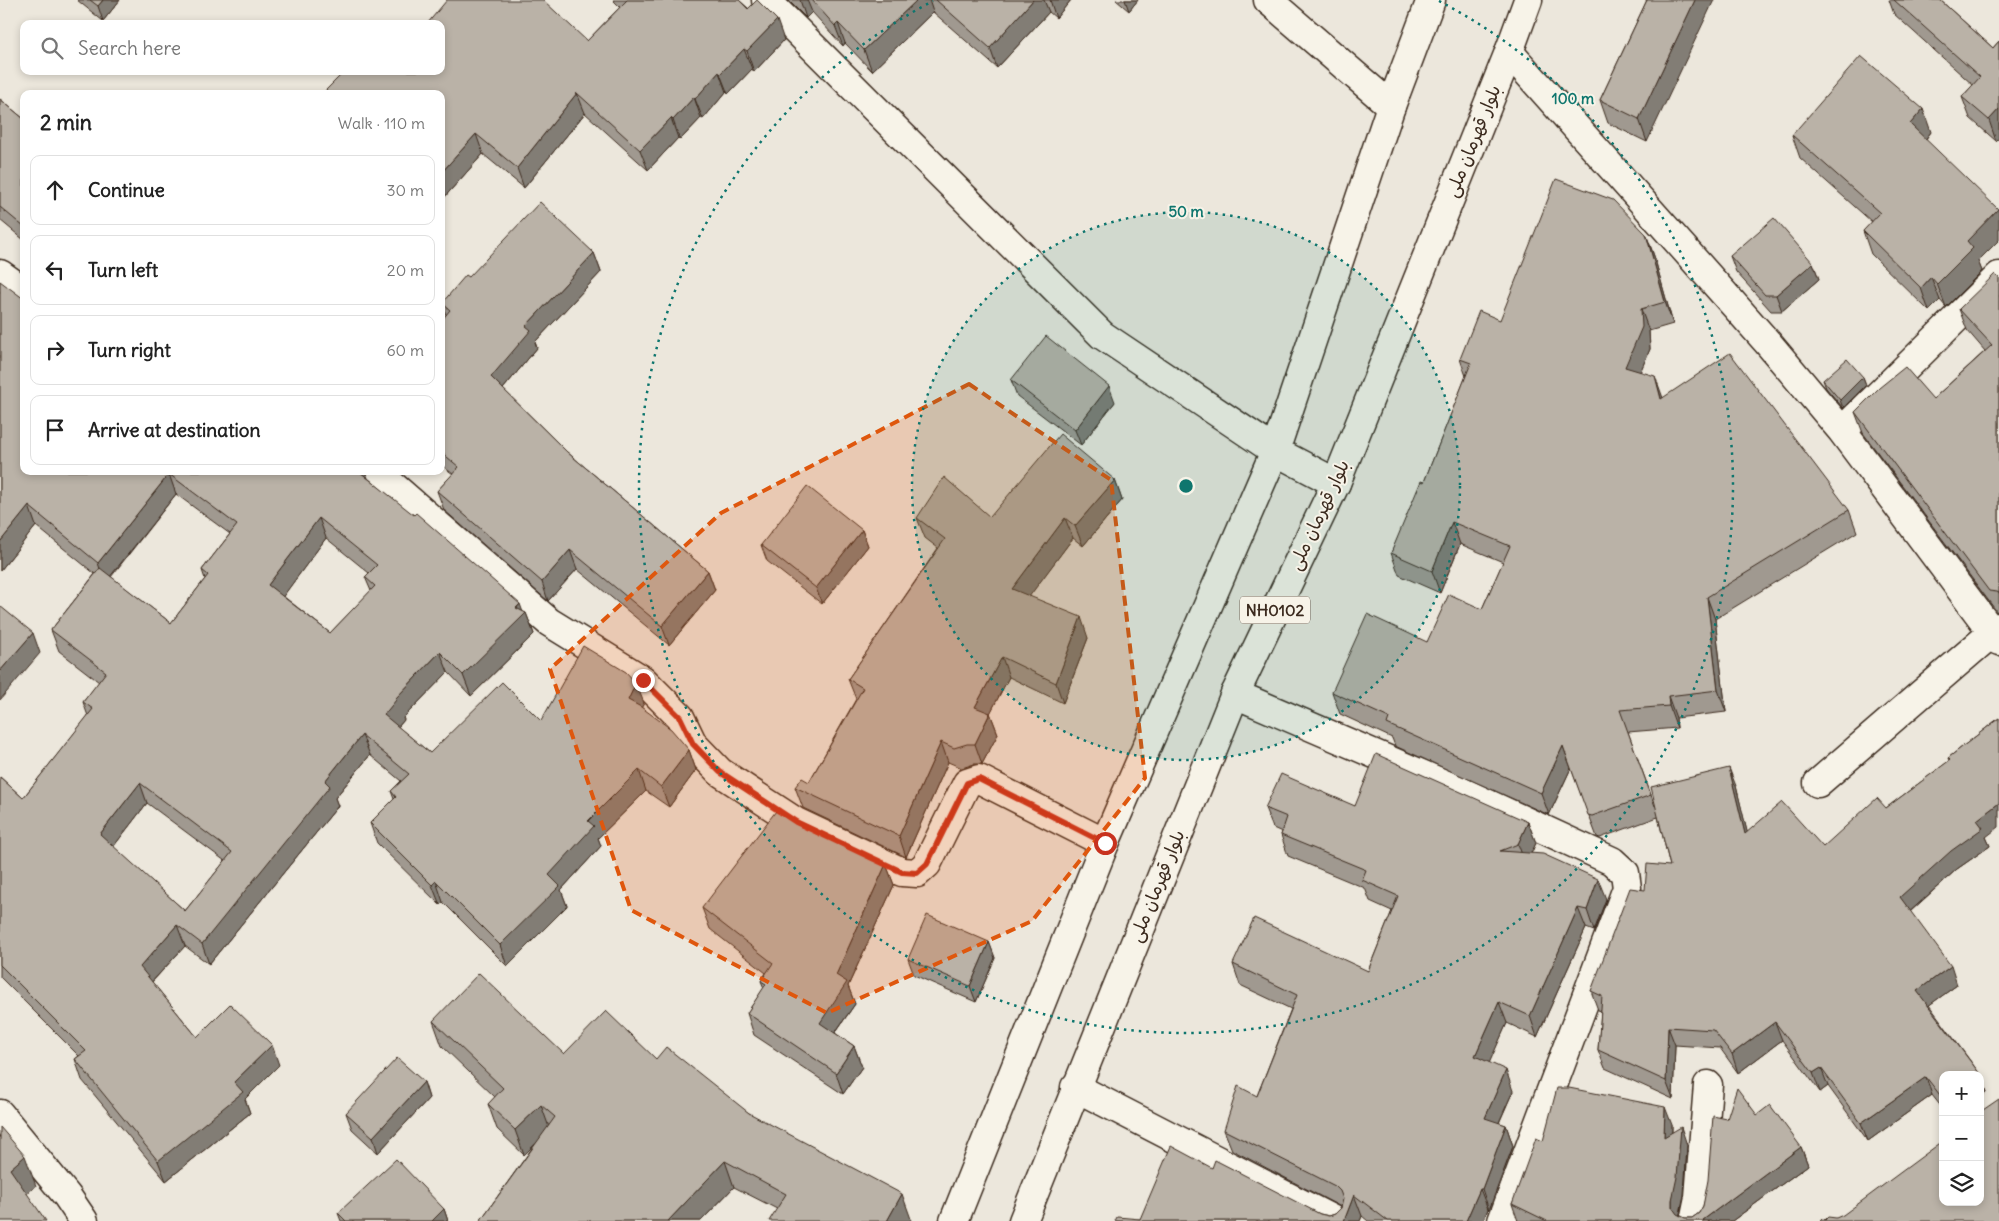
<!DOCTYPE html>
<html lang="en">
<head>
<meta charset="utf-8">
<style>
	body { margin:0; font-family:Delius,"Playpen Sans Arabic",sans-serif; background:#f6f6f6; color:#222 }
	.controls { position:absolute; right:15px; bottom:15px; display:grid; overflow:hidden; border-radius:10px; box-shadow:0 2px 8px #0003 }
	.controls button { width:45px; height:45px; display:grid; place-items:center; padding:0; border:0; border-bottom:1px solid #e0e0e0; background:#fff; color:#222; font:25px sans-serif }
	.stop { position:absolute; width:15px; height:15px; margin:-11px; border:4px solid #c8321e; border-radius:50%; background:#fff }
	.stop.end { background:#c8321e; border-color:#fff; box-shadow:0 1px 5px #0008 }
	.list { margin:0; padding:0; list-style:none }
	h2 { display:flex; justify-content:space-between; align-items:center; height:65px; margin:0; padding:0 20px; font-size:21px }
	h2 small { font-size:16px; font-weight:400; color:#767676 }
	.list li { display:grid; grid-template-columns:32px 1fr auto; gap:15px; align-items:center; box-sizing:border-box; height:70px; margin:0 10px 10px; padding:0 10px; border:1px solid #e0e0e0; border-radius:10px }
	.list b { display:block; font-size:19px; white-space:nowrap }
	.list em { font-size:16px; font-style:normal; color:#767676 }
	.icon { flex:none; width:28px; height:28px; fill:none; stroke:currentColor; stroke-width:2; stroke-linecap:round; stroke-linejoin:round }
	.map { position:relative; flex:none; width:1999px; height:1221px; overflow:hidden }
	.search { position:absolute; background:#fff; box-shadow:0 2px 8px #0003; left:20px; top:20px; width:425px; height:55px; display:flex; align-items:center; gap:12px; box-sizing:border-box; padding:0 18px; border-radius:10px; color:#767676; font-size:19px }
	.panel { position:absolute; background:#fff; box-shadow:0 2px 8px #0003; left:20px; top:90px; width:425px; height:385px; border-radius:10px }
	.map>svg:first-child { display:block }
</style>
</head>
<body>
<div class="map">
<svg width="1999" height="1221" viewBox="0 0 1999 1221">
	<rect width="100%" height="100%" fill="#ece7dc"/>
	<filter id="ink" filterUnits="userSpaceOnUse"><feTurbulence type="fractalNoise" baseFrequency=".02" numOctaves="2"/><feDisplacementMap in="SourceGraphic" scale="10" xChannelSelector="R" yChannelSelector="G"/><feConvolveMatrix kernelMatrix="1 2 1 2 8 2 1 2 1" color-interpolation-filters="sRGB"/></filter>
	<g filter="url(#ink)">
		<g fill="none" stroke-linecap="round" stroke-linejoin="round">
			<!-- street casing -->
			<g stroke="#3b2a1e" stroke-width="31">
				<path id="street" d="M766,0L1102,335L1275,451L1336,483
					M1268,0L1391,106
					M1509,52L1768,343L1842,431L1999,641
					M0,274L24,291
					M1842,431L1999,276
					M376,471L549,622L643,680L680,717L693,744L720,772L796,822L902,872L917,873L927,864L967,783L979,779L1105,843
					M1235,694L1456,789L1612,861L1625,873L1627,888L1502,1221
					M1818,783L1999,627
					M1075,1087L1335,1221
					M1694,1221L1699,1197L1708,1085"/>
			</g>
			<!-- secondary casing -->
			<g stroke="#3b2a1e" stroke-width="31">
				<path id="secondary" d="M0,1114L67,1196L84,1221"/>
			</g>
			<!-- highway casing -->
			<g stroke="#3b2a1e" stroke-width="31">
				<path id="highway" d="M954,1221L1105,843L1275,451L1391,106L1431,0
					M1023,1221L1235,694L1336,483L1509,52L1528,0"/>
			</g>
			<!-- street -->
			<use href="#street" stroke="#f7f3e8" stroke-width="28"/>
			<!-- secondary -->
			<use href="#secondary" stroke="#f7f3e8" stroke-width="28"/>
			<!-- highway -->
			<use href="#highway" stroke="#f7f3e8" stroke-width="28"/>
		</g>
		<!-- wall -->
		<path fill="#a09990" stroke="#3b2a1e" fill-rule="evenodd" d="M77,0H120L103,21Z
			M613,0H739L784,40L754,72L752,69L728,94L726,92L703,119L701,118L680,140L678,138L648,170L585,113L524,188L483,154L441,201V94L341,75L340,71H441L587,41L620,7Z
			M788,0H1071L1056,18L1049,12L997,68L933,12L872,71L845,43L843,46L812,12L806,18Z
			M1116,0H1138L1129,11Z
			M1647,0V142L1608,123L1600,100Z
			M1889,0H1940L1993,48L1999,41V138L1996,141L1970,118L1962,97L1973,85L1894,14Z
			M0,99L24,119V240L0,220Z
			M1931,132L1926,139L1982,271L1946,307L1940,300L1929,311L1871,254L1863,231L1872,222L1800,158L1792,135Z
			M1646,234L1654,256L1673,324L1649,331L1650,349L1640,372L1663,398L1849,510L1857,532L1715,619L1726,712L1676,718L1677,728L1628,732L1655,806L1736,786L1747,832L1823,847L1886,808L1949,761L1948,758L1999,718L1986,837L1990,846L1957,869L1910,912L1957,985L1929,1005L1980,1074L1987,1092L1943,1075V1109L1932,1095L1868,1141L1828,1086L1820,1092L1782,1040L1738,1073L1720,1048L1675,1045L1673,1099L1605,1068L1598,1050L1601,1011L1598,1010L1591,991L1645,890L1670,866L1658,817L1600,838L1597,837L1571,768L1549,815L1395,746L1392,738L1340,714L1332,692L1427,642L1482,609L1503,562L1460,544L1440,593L1399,575L1391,553L1424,482L1466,376L1460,359L1500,320Z
			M594,253L601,272L535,342L537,348L503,389L567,452L708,571L715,590L669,645L577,569L548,601L444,510L437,491L453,474L441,465V321L446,315L442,303L469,277Z
			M1730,256L1813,263L1819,279L1782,311H1771L1736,272Z
			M1999,278V612H1997L1863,433L1855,412L1933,399L1985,351L1967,330L1959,309Z
			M0,281L24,471H365L368,478L523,612L526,613L534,634L471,696L448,672L403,718L404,720L398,727L430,753L541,721L644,703L641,707L689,750L696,770L669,807L646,791L598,838L601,846L561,890L567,906L507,966L443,902L440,905L377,843L370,823L394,799L391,791L401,781L370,755L335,798L338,806L209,964L185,946L152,982L197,1037L279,1065L245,1099L250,1113L166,1181L82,1080L75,1059L79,1056L0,977V777L23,798L88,716L83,702L99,682L59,651L51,630L95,574L36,526L0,571ZM176,494L230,534L202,570L205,579L171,623L111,577ZM326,538L369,573L365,577L371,591L330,633L283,596ZM147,803L225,861L185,911L113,847Z
			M1863,377L1866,385L1843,408L1826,388L1823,380Z
			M1011,380L1115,402L1081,445L1017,396Z
			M1115,480L1122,500L1083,546L1073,538L1029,596L1088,638L1063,703L1009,677L990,713L998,734L982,764H974L962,768L948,762L906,857L803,808L795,787L809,782L856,699L848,679L938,548L925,538L917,518L990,517Z
			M862,530L868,546L822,604L767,561L761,545Z
			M1355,806L1528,822L1536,843L1531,853L1606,899L1594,931L1586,928L1537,1037L1507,1023L1489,1062L1513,1091L1499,1123L1506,1125L1513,1146L1489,1210L1488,1209L1483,1221H1368L1362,1216L1360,1221H1115L1140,1219L1212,1168L1320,1214L1329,1216L1335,1214L1341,1208V1207L1232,1150L1224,1130L1257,1096L1291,1009L1240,985L1233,964L1368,971L1392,911L1370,901L1365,888L1288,856L1281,835L1282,832L1273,828L1265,808Z
			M886,864L894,885L848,986L855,1004L835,1033L854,1046L862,1067L843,1094L754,1035L747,1013L764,988L761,981L766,973L710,929L702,908Z
			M989,942L995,958L976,1002L914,975L908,959Z
			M433,1021L564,1054L656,1059L749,1113L911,1219L777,1209L734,1187L701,1221H480L535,1144L524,1155L497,1129L488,1104L495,1097L442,1046Z
			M424,1082L429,1098L378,1153L352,1129L346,1113Z
			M1757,1115L1801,1147L1808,1165L1732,1221H1518L1512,1204L1543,1141L1672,1125V1132L1687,1145L1684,1195L1679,1215L1685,1218H1692L1699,1213L1703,1206L1727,1119Z
			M444,1209L448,1221H341L338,1213Z"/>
		<!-- shaded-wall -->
		<path fill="#827d75" stroke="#3b2a1e" d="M103,0H120L103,21L98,6Z
			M800,0H807L812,12L806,18Z
			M917,0H929L933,12L872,71L864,50Z
			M1033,0H1044L1049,12L997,68L990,48Z
			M1050,0H1071L1056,18Z
			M1125,0H1138L1129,11Z
			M1695,0H1714L1647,142L1639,119Z
			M777,20L784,40L754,72L747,51Z
			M838,23L845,43L843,46L835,26Z
			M744,49L752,69L728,94L720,74Z
			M719,72L726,92L703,119L695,99Z
			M577,93L585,113L524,188L517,168Z
			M694,97L701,118L680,140L673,120Z
			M1923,109L1931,132L1919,147L1910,124Z
			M1999,109V138L1996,141L1989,120Z
			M671,118L678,138L648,170L640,150Z
			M476,134L483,154L441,201V173Z
			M1998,209L1999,212V240L1978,261L1982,271L1946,307L1937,284L1967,241Z
			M1646,234L1654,256L1673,324L1665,302Z
			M594,253L601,272L535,342L537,348L498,395L491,377L526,326Z
			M1813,263L1819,279L1782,311L1776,295Z
			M1931,277L1940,300L1929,311L1921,288Z
			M1641,309L1649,331L1650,349L1633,389L1625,367Z
			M1655,376L1663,398L1661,399Z
			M1863,377L1866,385L1843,408L1840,400Z
			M1109,386L1115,402L1081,445L1075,430Z
			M361,471H365L371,488L360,472Z
			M169,474L176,494L105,583L98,563Z
			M1115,480L1122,500L1083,546L1075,526Z
			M29,506L36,526L0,571V542Z
			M319,518L326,538L276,606L268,585Z
			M1065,518L1073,538L1020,609L1012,589Z
			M1452,522L1460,544L1440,593L1432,571Z
			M862,530L868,546L822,604L816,588Z
			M570,550L577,569L548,601L542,582Z
			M708,571L715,590L669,645L662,626Z
			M1707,597L1715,619L1726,712L1718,690Z
			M520,604L524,615L526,613L534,634L471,696L463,675Z
			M1081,617L1088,638L1063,703L1056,683Z
			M33,633L40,653L0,700V671Z
			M440,652L448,672L403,718L404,720L391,735L384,715L395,699Z
			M1002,657L1009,677L983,727L975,707Z
			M636,683L644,703L635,720L628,700Z
			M1668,696L1676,718L1677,728L1669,706Z
			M990,713L998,734L982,764L975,744Z
			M362,735L370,755L335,798L338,806L209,964L202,944L325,781Z
			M941,742L948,762L906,857L899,836Z
			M1563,746L1571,768L1549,815L1541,793Z
			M689,750L696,770L669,807L661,787Z
			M1729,768L1736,786L1752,852L1745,834Z
			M639,770L646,791L598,838L601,846L561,890L567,906L507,966L500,945L549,875L588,821Z
			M140,783L147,803L107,855L100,834Z
			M1999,803V827L1986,837L1990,846L1957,869L1906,915L1900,897L1977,820Z
			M1528,822L1536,843L1526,865L1518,844Z
			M886,864L894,885L848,986L855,1004L827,1044L820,1023L836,975Z
			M1598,879L1606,899L1594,931L1587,910Z
			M436,881L443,902L440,905L432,885Z
			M1578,908L1586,928L1537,1037L1530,1016Z
			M177,925L185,946L147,987L140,967Z
			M989,942L995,958L976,1002L970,986Z
			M1951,966L1957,985L1924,1009L1917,991Z
			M1499,1002L1507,1023L1483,1077L1475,1056Z
			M1775,1022L1782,1040L1738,1073L1732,1054Z
			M1668,1027L1675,1045L1673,1099L1666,1081Z
			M272,1045L279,1065L245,1099L250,1113L166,1181L158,1161L234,1082Z
			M854,1046L862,1067L843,1094L836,1073Z
			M1821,1068L1828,1086L1820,1092L1813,1073Z
			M1506,1070L1513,1091L1492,1138L1485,1118Z
			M1980,1074L1987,1092L1980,1097Z
			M1926,1077L1932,1095L1868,1141L1861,1123Z
			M424,1082L429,1098L378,1153L373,1137Z
			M541,1105L550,1130L524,1155L515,1130Z
			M1665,1107L1672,1125L1671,1155L1664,1137Z
			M1506,1125L1513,1146L1489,1210L1482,1189Z
			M1681,1127L1687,1145L1684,1195L1679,1218L1672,1207V1200Z
			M1801,1147L1808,1165L1732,1221H1703V1220Z
			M25,1156L36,1186L21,1198L10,1169Z
			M725,1161L734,1187L701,1221H668Z
			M1480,1189L1488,1209L1483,1221H1466Z
			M902,1194L911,1219L910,1221H887Z
			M1354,1195L1362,1216L1360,1221H1344Z
			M444,1209L448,1221H432Z"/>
		<!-- building -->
		<path fill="#bab2a7" stroke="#3b2a1e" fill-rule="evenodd" d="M90,0H103L98,6Z
			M447,0H543L587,41L627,0H739L748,9L757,0L777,20L747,51L744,49L720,74L719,72L695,99L694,97L673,120L671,118L640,150L577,93L517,168L476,134L441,173V94H322L344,72V71H441V24H427Z
			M812,0H917L864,50L838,23L835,26Z
			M936,0H1033L990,48Z
			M1647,0H1695L1639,119L1600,100Z
			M1894,0H1940L1993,48L1999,41V109L1989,120L1962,97L1980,77Z
			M1861,56L1923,109L1910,124L1998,209L1967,241L1973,248L1937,284L1931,277L1921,288L1863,231L1880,213L1792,135Z
			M0,99L24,119V227L0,207Z
			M1556,179L1613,200L1646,234L1665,302L1641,309L1642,327L1625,367L1655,376L1661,399L1730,353L1849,510L1707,597L1718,690L1668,696L1669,706L1620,710L1651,795L1592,816L1588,815L1563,746L1541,793L1387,724L1389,718L1332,692L1367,614L1427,642L1449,594L1482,609L1510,546L1452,522L1432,571L1391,553L1421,481L1424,482L1471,363L1460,359L1479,311L1500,320Z
			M540,202L594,253L526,326L531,330L491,377L567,452L708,571L662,626L570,550L542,582L437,491L459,467L441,452V321L450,310L442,303L466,275L469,277Z
			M1774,218L1813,263L1776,295H1765L1730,256Z
			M1995,274L1999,278V593L1997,592L1989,591L1855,412L1879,388L1905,367L1933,399L1992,345L1959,309Z
			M0,281L24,299V471H361L360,472L414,515L416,513L520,604L516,608L526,613L463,675L440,652L395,699L396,700L384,715L430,753L502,682L541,721L583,646L626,672L636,683L628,700L641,707L671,729L689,750L661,787L639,770L588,821L594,826L549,875L560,886L500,945L436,881L432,885L370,823L396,797L391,791L409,774L362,735L325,781L330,786L202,944L177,925L140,967L197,1037L230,1004L272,1045L234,1082L243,1092L158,1161L75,1059L86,1051L0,965V777L23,798L93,709L83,702L106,672L51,630L100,568L171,623L208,575L202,570L237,525L169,474L98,563L29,506L0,542ZM319,518L377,565L365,577L375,586L330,633L268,585ZM140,783L232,852L185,911L100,834Z
			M1046,336L1109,386L1075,430L1011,380Z
			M1847,359L1863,377L1840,400L1823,380Z
			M1060,434L1115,480L1075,526L1065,518L1012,589L1081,617L1056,683L1002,657L975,707L990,713L975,744H967L954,748L941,742L899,836L795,787L802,778L809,782L863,688L848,679L945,539L917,518L944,477L990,517Z
			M807,486L862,530L816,588L761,545Z
			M0,606L33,633L0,671Z
			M1999,718V803L1977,820L1983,828L1951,851L1900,897L1951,966L1917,991L1980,1074L1943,1075V1099L1926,1077L1861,1123L1821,1068L1813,1073L1775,1022L1732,1054L1713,1030L1668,1027L1666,1081L1598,1050L1602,996L1591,991L1630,888L1645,890L1647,864L1670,866L1651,787L1729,768L1745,834L1782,802L1823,847L1877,798L1886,808L1950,760L1948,758Z
			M1376,754L1528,822L1518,844L1500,851L1543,854L1598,879L1587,910L1578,908L1530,1016L1499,1002L1475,1056L1506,1070L1485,1118L1506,1125L1482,1189H1480L1466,1221H1388L1354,1195L1344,1221H1115L1117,1217L1140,1219L1171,1146L1212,1168L1215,1160L1320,1214L1329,1216L1335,1214L1341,1208L1343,1199L1340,1191L1335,1186L1224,1130L1238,1086L1257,1096L1297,995L1233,964L1254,918L1368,971L1398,896L1362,880L1366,870L1281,835L1287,817L1265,808L1281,774L1355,806Z
			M776,811L886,864L836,975L847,982L820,1023L854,1046L836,1073L747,1013L766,984L761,981L773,963L702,908Z
			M927,915L989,942L970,986L908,959Z
			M479,973L564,1054L606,1011L656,1059L666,1047L749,1113L902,1194L887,1221H769L786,1194L725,1161L668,1221H480L555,1117L541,1105L515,1130L488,1104L503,1088L433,1021Z
			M397,1058L424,1082L373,1137L346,1113Z
			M1557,1088H1569L1665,1107L1664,1137L1681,1127L1677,1177L1672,1200V1207L1677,1214L1685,1218H1692L1699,1213L1703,1206L1708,1180L1713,1116L1727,1119L1737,1088L1757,1115L1770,1105L1801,1147L1703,1220L1704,1221H1547L1512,1204L1536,1138L1543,1141Z
			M1999,1099V1221H1820L1823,1218L1825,1220L1828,1217L1836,1218L1843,1215L1943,1141V1202H1980V1112Z
			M0,1127L25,1156L10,1169L46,1221H0Z
			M396,1159L444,1209L432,1221H346L338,1213Z"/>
	</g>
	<g fill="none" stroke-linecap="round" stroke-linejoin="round" filter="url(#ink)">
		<!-- route -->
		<path stroke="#c8321e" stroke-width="6" d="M643,680L680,717L693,744L720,772L796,822L902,872L917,873L927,864L967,783L979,779L1105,843"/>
	</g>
	<!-- marked area -->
	<path fill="#df570d" fill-opacity="0.2" stroke="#df570d" stroke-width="4" stroke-dasharray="10 6" stroke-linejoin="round" d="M969,384L1111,480L1145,778L1032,921L827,1013L631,910L550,669L721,513Z"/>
	<!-- distance rings -->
	<circle cx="1186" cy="486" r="274" fill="#0f766e" fill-opacity=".12"/>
	<g fill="none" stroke="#0f766e" stroke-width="2.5" stroke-dasharray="2.5 5">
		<circle cx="1186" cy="486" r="274"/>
		<path d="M1439 1A547 547 0 1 1 933 1"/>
	</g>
	<g text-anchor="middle" stroke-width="4" stroke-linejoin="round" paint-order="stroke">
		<!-- shield labels -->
		<rect fill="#f7f3e8" stroke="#73665b" stroke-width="1" x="1240" y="596.5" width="70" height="27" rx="4"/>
		<g font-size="16" font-weight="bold" fill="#3b2a1e">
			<text x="1275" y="616">NH0102</text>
		</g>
		<!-- street labels -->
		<g font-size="18" fill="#3b2a1e" stroke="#f7f3e8">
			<text transform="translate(1473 141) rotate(-68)" y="6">بلوار قهرمان ملی</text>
			<text transform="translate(1319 515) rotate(-65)" y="6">بلوار قهرمان ملی</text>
			<text transform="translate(1157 886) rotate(-68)" y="6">بلوار قهرمان ملی</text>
		</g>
	</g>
	<circle cx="1186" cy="486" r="8" fill="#0f766e" stroke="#f7f3e8" stroke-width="2.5"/>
	<g font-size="15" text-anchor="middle" font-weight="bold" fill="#0f766e" stroke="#f7f3e8" stroke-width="4" stroke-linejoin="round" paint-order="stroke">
		<text x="1573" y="104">100 m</text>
		<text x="1186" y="217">50 m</text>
	</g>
</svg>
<div class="controls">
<button>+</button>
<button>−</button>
<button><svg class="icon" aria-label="layers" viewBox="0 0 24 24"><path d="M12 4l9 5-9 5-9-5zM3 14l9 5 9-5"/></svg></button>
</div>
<div class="stop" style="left:1105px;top:843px"></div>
<div class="stop end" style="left:643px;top:680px"></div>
<div class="search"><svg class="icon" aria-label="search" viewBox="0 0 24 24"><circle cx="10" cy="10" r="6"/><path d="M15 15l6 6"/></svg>Search here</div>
<section class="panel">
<h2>2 min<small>Walk · 110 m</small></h2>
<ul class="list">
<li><svg class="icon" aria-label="ahead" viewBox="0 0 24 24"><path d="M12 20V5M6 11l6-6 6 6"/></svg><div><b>Continue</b></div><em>30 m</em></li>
<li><svg class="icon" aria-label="left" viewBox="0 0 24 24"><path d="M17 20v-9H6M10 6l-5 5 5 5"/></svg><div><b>Turn left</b></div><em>20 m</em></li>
<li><svg class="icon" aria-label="right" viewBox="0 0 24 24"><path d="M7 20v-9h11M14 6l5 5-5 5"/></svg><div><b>Turn right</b></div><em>60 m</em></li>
<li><svg class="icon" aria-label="arrive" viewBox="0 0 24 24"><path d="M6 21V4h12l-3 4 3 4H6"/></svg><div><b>Arrive at destination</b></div></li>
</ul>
</section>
</div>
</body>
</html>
